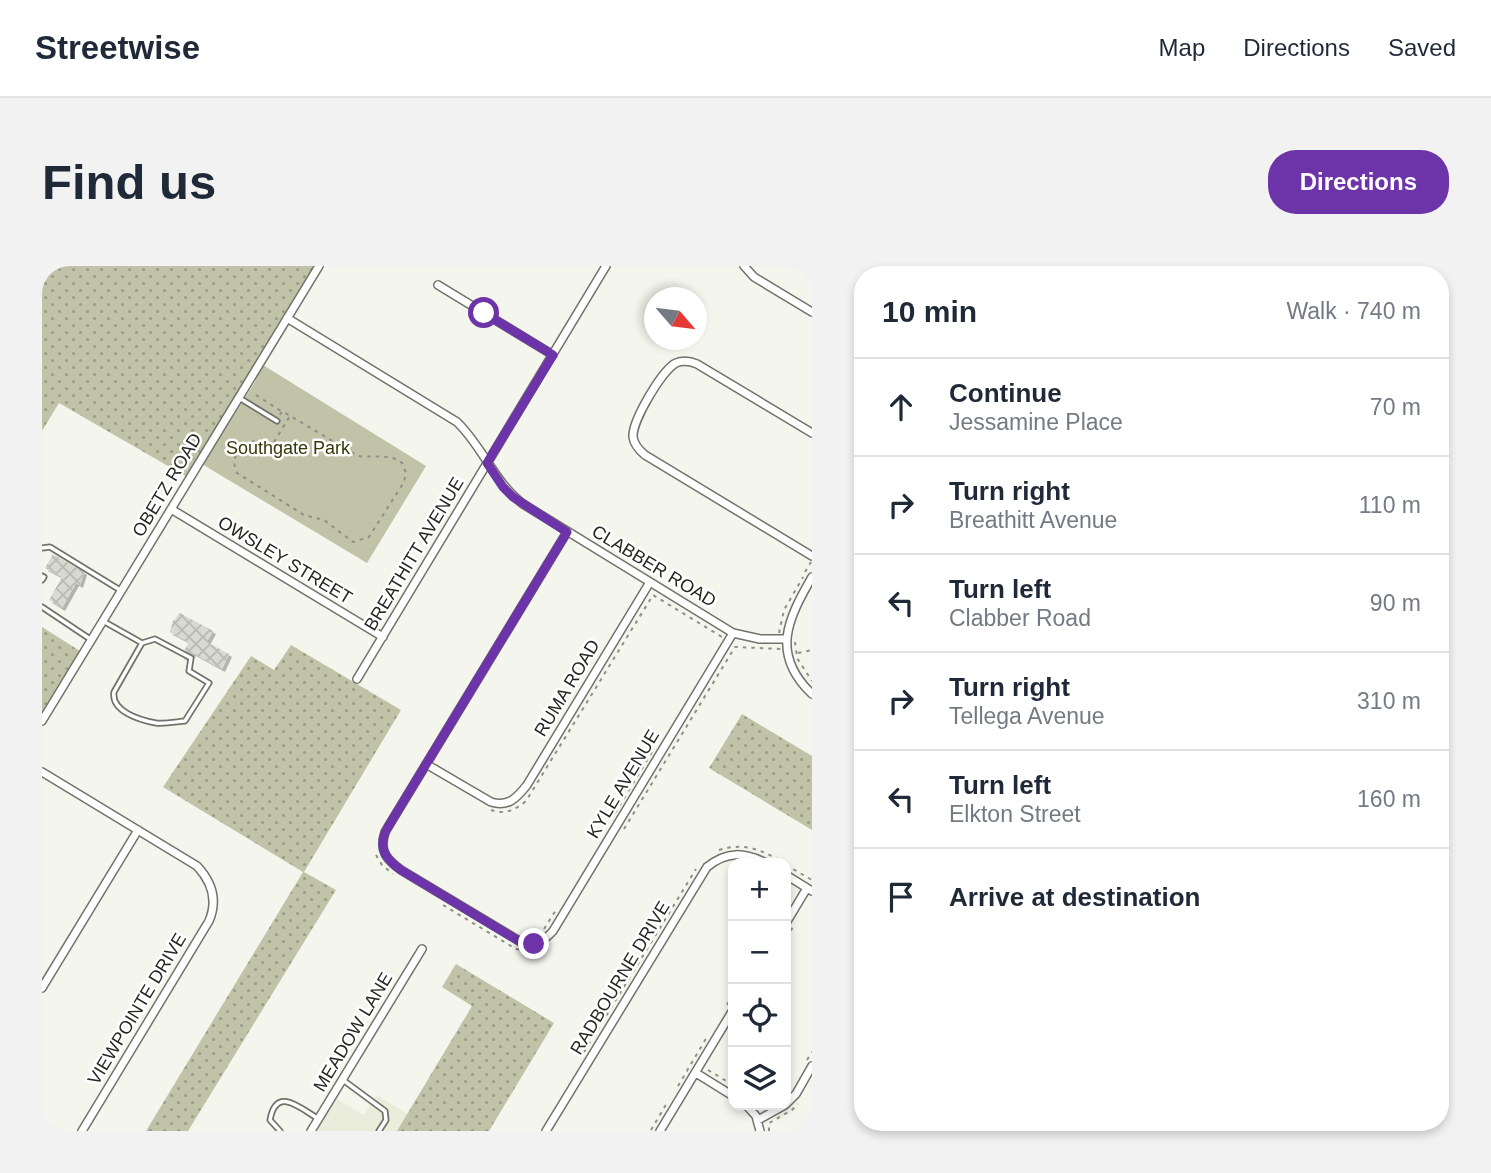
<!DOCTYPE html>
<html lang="en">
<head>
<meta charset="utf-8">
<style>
	body { margin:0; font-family:Arial,sans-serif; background:#f2f2f3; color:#1f2937 }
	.controls { position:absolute; right:21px; bottom:21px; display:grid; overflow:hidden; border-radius:14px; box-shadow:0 4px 10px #0003 }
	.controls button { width:63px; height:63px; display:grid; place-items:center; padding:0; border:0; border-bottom:2px solid #e0e1e3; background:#fff; color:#1f2937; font:35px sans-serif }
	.compass { position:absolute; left:602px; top:21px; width:63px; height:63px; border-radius:50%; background:#fff; box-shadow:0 4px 10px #0003; rotate:118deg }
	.stop { position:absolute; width:21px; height:21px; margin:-16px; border:5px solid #6d33a9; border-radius:50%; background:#fff }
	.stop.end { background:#6d33a9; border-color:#fff; box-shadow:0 2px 7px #0008 }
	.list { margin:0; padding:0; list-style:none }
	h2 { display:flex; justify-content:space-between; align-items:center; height:91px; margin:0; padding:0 28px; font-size:30px }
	h2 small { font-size:23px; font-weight:400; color:#747a83 }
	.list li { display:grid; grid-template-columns:46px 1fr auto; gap:21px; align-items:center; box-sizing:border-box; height:98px; padding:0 28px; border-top:2px solid #e0e1e3 }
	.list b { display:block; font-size:26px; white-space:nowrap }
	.list p { margin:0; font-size:23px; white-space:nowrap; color:#747a83 }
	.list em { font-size:23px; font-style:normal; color:#747a83 }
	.icon { flex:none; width:38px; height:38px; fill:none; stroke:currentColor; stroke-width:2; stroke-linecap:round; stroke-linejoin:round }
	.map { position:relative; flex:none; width:770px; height:865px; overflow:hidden; border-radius:28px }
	header { display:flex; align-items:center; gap:42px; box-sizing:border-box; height:98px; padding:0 35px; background:#fff; border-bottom:2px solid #e0e1e3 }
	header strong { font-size:33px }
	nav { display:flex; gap:38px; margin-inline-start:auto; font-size:24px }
	.intro { display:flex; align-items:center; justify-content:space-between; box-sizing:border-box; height:168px; padding:0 42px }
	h1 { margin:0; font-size:49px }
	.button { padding:18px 32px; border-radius:28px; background:#6d33a9; color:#fff; font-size:24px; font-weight:700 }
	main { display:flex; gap:42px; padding:0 42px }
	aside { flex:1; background:#fff; border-radius:28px; box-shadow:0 4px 10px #0003 }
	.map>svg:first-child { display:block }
</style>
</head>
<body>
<header>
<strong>Streetwise</strong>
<nav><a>Map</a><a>Directions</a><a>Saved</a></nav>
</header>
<div class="intro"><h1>Find us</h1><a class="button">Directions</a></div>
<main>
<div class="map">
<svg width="770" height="865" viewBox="0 0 770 865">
	<defs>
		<pattern id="grass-dots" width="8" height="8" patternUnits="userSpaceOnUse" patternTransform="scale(1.75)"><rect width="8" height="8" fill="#c0c3a7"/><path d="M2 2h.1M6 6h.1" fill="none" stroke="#9c9e88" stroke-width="1.8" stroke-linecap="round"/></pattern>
		<pattern id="building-cross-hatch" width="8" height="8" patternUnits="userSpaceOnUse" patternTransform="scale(1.75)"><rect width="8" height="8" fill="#d8d9d0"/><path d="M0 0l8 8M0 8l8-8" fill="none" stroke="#b9bab2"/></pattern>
		<filter id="shadow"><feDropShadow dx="3" dy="3" stdDeviation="0" flood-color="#0004"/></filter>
	</defs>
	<rect width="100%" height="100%" fill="#f4f5ec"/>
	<!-- built -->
	<path fill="#ebeddc" d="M335,829L366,848L355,865H273L293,832L322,849Z"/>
	<!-- grass -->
	<path fill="url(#grass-dots)" d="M0,0H272L145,211L17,137L0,165Z
		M0,361L38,385L0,447Z
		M249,379L359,444L262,606L294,624L146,865H104L261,606L121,521L209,390L232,404Z
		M700,448L770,490V564L667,502Z
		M414,698L512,757L447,865H355L430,740L400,721Z"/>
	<!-- park -->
	<path fill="#c0c3a7" d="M221,99L384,200L325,297L160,198L213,116Z"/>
	<!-- building -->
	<path fill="url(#building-cross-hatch)" filter="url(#shadow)" d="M11,288L42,306L38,319L34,317L20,342L7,334L20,311L3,302Z
		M138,347L171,365L165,376L187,388L180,403L151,387L146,395L139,390L147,376L128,366L131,355Z"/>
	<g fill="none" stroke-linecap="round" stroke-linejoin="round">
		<!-- lane casing -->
		<g stroke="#71736a" stroke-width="7">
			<path id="lane" d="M199,133L235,155
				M0,282L8,281L78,324
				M0,310L2,311L0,314
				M0,341L48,373
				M61,355L100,377L72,426C69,445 97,454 114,457C122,458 133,456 143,455L167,417L147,405L149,392L113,373L100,377
				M301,814L343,845L344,854L337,865
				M238,865L228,854C234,820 257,841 275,852"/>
		</g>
		<!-- street casing -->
		<g stroke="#71736a" stroke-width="10">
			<path id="street" d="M702,0L712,11L770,46
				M396,19L511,89
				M245,52L415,156C441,181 452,216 481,238L691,367L718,373H744
				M770,167L655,98C648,95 641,94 634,97C620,104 590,155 591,171C592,179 597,184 603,189L770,290
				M129,243L341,371
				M525,266L343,566C337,585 344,593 359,604L479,676C493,680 502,675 511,665L691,367
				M770,311C746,353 728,388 770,428
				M315,413L564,0
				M0,455L277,0
				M384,498L449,536C466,541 474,533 485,519L608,316
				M0,506L155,600C170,616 176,634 167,655L40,865
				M744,609L770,625
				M744,657L765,622
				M0,722L96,564
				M654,807L691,830
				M744,838L754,828L770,800
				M704,839L714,850L718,865
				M716,854L743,839
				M269,865L380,683
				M504,865L665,601C685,585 702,586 724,597
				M618,865L691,744"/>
		</g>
		<!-- path -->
		<path stroke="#8f9089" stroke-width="2" stroke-dasharray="3.5 5" stroke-linecap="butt" d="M214,129L239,145
			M238,149L240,145L316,190C331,192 348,187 360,197L364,207L362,216L327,271L311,276L282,254L262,249L195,207C188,192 196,182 210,175L229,181L248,150
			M224,188L228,182
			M763,306L769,296
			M737,367L742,344L761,311
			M753,376L755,392L770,415
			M756,387L770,384
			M449,544C463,549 473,544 484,535L611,329L680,371
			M573,547L610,486
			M582,563L693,381L739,383
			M677,584C703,576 720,584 742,597
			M334,589L340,599L351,608
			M744,599L770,614
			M401,639L474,683L492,686L501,683
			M502,663L514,644
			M744,672L751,661
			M685,739L691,728
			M542,786L654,603
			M765,794L770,786
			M666,804L691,819
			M636,820L665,771
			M716,839L724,841
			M609,864L625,837
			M727,865V857L750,844L756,838"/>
		<!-- lane -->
		<use href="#lane" stroke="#fff" stroke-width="3.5"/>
		<!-- street -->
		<use href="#street" stroke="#fff" stroke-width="7"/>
	</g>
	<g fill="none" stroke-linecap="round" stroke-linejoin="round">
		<!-- route -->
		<path stroke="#6d33a9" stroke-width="9" d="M442,47L511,89L445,197L461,221L471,231L525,266L346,561C335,580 342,592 359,604L475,674L492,678"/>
	</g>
	<g text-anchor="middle" stroke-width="5" stroke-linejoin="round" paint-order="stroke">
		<!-- park labels -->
		<g font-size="18" fill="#353807" stroke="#fff">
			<text x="246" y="188">Southgate Park</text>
		</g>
		<!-- street labels -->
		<g font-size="18" fill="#262723" stroke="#fff">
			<text transform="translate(125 219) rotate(-59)" y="6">OBETZ ROAD</text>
			<text transform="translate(372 288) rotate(-59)" y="6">BREATHITT AVENUE</text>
			<text transform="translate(243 294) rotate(31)" y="6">OWSLEY STREET</text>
			<text transform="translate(612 300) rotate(31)" y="6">CLABBER ROAD</text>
			<text transform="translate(525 422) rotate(-59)" y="6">RUMA ROAD</text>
			<text transform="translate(581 518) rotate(-59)" y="6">KYLE AVENUE</text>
			<text transform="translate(578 712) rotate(-59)" y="6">RADBOURNE DRIVE</text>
			<text transform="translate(95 743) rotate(-59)" y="6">VIEWPOINTE DRIVE</text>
			<text transform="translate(311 766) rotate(-59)" y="6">MEADOW LANE</text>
		</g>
	</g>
</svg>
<div class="controls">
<button>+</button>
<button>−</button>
<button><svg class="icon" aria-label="locate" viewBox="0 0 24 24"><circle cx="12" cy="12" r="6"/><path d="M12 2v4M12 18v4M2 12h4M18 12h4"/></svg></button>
<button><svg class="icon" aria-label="layers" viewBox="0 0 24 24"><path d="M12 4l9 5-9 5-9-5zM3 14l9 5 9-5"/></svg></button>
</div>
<svg class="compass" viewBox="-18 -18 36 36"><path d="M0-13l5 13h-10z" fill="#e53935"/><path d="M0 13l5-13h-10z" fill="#747a83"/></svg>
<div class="stop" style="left:442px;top:47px"></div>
<div class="stop end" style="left:492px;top:678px"></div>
</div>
<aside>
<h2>10 min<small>Walk · 740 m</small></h2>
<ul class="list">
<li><svg class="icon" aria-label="ahead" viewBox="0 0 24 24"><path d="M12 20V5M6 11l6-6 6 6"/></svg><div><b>Continue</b><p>Jessamine Place</p></div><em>70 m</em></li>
<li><svg class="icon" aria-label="right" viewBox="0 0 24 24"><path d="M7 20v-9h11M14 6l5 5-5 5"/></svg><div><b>Turn right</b><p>Breathitt Avenue</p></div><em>110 m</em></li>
<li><svg class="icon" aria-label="left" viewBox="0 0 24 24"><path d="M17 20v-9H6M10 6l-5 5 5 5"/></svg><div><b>Turn left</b><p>Clabber Road</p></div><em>90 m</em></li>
<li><svg class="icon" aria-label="right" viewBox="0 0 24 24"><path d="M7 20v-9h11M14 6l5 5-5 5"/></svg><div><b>Turn right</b><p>Tellega Avenue</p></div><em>310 m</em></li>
<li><svg class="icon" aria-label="left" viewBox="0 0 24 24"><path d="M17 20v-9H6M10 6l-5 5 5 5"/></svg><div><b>Turn left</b><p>Elkton Street</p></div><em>160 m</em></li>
<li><svg class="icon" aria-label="arrive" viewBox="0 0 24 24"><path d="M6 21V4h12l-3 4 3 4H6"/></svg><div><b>Arrive at destination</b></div></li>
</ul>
</aside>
</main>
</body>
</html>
